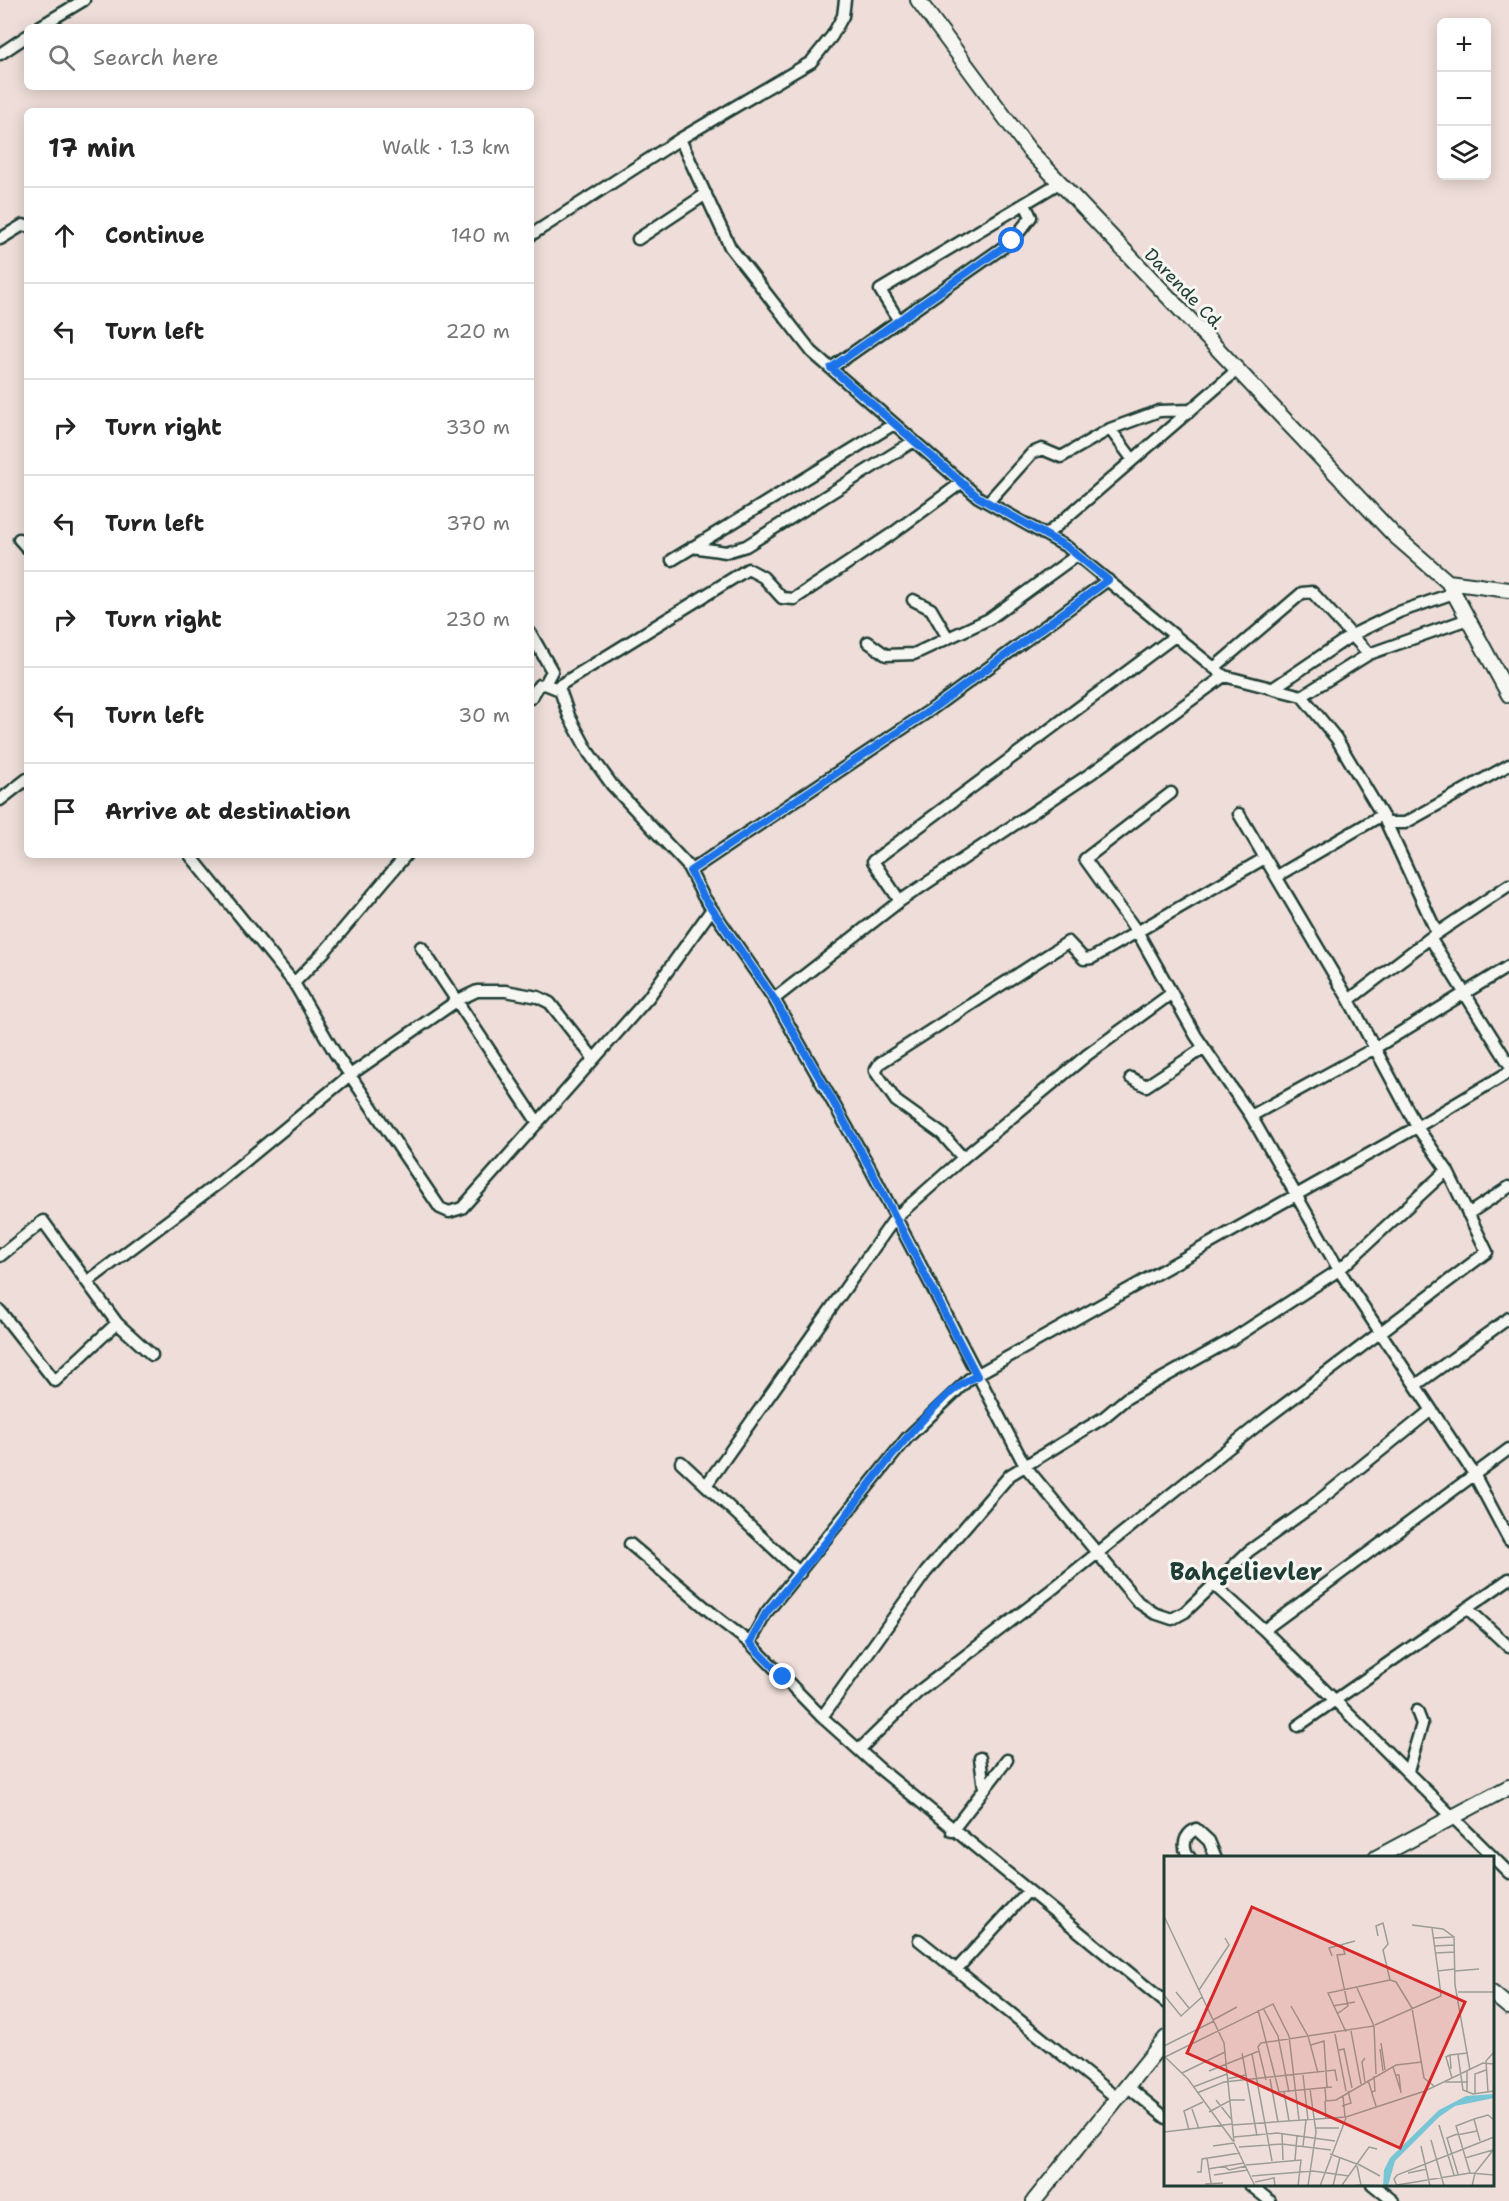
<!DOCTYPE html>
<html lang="en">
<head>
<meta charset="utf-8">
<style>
	body { margin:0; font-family:"Shantell Sans",sans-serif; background:#f6f6f6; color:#222 }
	.controls { position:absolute; right:18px; top:18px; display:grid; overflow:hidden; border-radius:9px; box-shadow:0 3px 15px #0003 }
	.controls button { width:54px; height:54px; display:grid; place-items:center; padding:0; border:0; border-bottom:2px solid #e0e0e0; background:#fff; color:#222; font:30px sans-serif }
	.stop { position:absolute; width:18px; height:18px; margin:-14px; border:4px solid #1a73e8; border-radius:50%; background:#fff }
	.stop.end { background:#1a73e8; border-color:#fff; box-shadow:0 2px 6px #0008 }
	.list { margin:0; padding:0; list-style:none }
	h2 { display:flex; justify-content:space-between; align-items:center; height:78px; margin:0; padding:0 24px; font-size:26px }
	h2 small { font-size:20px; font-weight:400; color:#767676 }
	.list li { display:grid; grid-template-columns:39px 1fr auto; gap:18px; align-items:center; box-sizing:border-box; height:96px; padding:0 24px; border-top:2px solid #e0e0e0 }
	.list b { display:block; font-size:22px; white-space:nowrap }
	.list em { font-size:20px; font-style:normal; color:#767676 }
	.icon { flex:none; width:33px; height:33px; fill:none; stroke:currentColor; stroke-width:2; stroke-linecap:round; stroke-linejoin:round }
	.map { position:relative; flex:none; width:1509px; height:2201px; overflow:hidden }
	.search { position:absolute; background:#fff; box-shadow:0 3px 15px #0003; left:24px; top:24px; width:510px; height:66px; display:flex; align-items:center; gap:15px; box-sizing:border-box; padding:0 21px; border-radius:9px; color:#767676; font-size:22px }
	.panel { position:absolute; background:#fff; box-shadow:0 3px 15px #0003; left:24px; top:108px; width:510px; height:750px; border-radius:9px }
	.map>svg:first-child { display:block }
</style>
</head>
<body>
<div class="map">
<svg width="1509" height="2201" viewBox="0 0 1509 2201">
	<rect width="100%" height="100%" fill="#eeddd8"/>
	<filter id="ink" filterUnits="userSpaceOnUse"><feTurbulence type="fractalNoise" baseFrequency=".0167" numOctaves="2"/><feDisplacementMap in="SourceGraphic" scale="12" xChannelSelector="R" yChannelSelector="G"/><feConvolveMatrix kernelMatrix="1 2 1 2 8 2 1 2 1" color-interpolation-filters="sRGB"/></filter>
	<g filter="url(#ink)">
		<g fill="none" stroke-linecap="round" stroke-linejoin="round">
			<!-- minor casing -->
			<g stroke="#1f3d34" stroke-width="15">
				<path id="minor" d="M39,27L84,0
					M0,54L27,36
					M680,139L730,247L812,352L978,497L1067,547L1224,676L1302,696L1336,738L1382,815L1277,876
					M531,235L680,139L811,62L832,36L843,16L845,0
					M0,239L23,225L27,226
					M638,239L706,194
					M899,321L880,290L1059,183
					M831,368L1012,241L1031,217L1025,204
					M1110,429L1159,411L1190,410
					M988,502L1032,453L1042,449L1061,457L1110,429L1133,460
					M1046,535L1237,370
					M19,539L27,548
					M692,547L726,552L746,546L914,441
					M672,560L894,424
					M913,600L931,609L948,638
					M531,634L552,671L545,684
					M868,642L886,655L914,654L989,619L1077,555
					M1214,668L1302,593L1312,592L1369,654
					M557,687L748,569L763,577L782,598L794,599L893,533L961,483
					M1275,687L1352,635L1399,612L1454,593
					M1302,696L1369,654L1468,619
					M531,698L539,685L545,684L560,690L569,716L589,753L612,785L687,865L703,896L774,999L869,1166L1025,1466L1138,1602L1154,1613L1172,1619L1185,1612L1249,1551L1311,1507L1430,1411
					M1171,793L1085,859L1138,933L1196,1036L1251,1116L1339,1270L1474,1474L1509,1540
					M0,800L27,779
					M1384,818L1437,933
					M1386,823H1405L1509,765
					M190,855L294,983L335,1053L440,1208L449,1212L462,1208L648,998L712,909
					M690,871L932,709L1108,580
					M900,901L873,861L1175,636
					M1430,938L1509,1064
					M421,947L538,1123
					M294,983L325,951L406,855
					M774,999L900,901L1093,772L1224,676
					M1349,1000L1430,938L1509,885
					M1131,1078L1146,1086L1204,1048
					M1251,1116L1375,1048L1509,966
					M963,1158L942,1134L896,1101L875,1071L880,1063L1068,942L1084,959L1092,958L1265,858
					M1468,1214L1509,1187
					M0,1256L43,1221L87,1282L221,1181L350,1075L458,1000L477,991H506L538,997L550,1003L594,1059
					M87,1282L117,1323L152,1355
					M0,1311L55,1381L117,1323
					M1416,1385L1509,1318
					M681,1462L800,1573
					M707,1484L895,1218L963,1158L1087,1055L1172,993
					M630,1544L720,1620L750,1643
					M1214,1585L1264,1630L1509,1873
					M1467,1608L1509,1647
					M1264,1630L1509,1449
					M822,1717L926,1572L1010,1475L1103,1418L1127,1398L1231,1340L1339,1270L1447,1170
					M1298,1726L1509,1579
					M859,1750L918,1692L1050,1591L1260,1423L1487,1252L1447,1170L1417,1127L1349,1000L1239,814
					M980,1758L984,1788
					M1408,1771L1422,1724L1417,1711
					M952,1831L1007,1760
					M1190,1858C1181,1847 1184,1835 1196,1829L1209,1841L1216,1858
					M919,1940L1118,2099
					M956,1970L1028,1891
					M1166,2003L879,1768L822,1717L750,1643L766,1613L907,1438L969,1379L1417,1127L1509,1072
					M1128,2087L1166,2118
					M1249,2184L1270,2201
					M1372,2184L1393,2201"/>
			</g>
			<!-- tertiary casing -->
			<g stroke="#1f3d34" stroke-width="18">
				<path id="tertiary" d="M918,0L1029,150L1394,535L1448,582L1509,695
					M1448,582L1509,590
					M1376,1858L1509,1787
					M1492,1993L1509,2007
					M1034,2201L1166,2038"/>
			</g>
			<!-- minor -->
			<use href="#minor" stroke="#f6f6f2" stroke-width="10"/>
			<!-- tertiary -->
			<use href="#tertiary" stroke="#f6f6f2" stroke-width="14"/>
		</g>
	</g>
	<g fill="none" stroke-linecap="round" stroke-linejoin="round" filter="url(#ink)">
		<!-- route -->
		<path stroke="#1a73e8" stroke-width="8" d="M783,1677L750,1643L766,1613C786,1589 806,1566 826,1542C856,1504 934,1390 977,1376L869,1166L826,1089L774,999L703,896L690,871L932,709L1108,580L1067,547L978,497L831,368L1012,241"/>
	</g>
	<g text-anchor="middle" stroke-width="6" stroke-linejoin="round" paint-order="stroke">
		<!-- street labels -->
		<g font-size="18" fill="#1f3d34" stroke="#f6f6f2">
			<text transform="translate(1184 289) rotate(46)" y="6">Darende Cd.</text>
		</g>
		<!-- district labels -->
		<g font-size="24" font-weight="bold" fill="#1f3d34" stroke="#f6f6f2">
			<text x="1246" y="1580">Bahçelievler</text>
		</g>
	</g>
	<!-- overview -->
	<g transform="translate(1164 1856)">
		<rect width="330" height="330" fill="#eeddd8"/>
		<path d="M330,238V242L291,250L275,261L231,305L224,330H219L220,314L226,302L275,254L302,240Z" fill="#78c6d5"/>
		<path fill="none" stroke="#9b9d96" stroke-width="1.5" d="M0,60L60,187L70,286M248,69L279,73L290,81L291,129L306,214M268,72L274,115L291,113M214,80L212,70L219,67L224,88L219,94L226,124L232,126L248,152L260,222L270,230M269,82L289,81M270,90L290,89M271,97L291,96M168,100L165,92L191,85M291,115L315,113M35,134L65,89L61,82M12,136L25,152M294,136H330M0,139L17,160L38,141M127,150L144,180L154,217M169,150L191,146M99,152L114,180L125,236M94,154L115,236L168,231M173,158L184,150L173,99L181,98L178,89M49,164L73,151M211,169L277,140L274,115M210,170L212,218M187,175L197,228M182,176L164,137L226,124M171,178L182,235M217,187L221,214M147,189L160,185L163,231M0,190L50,165M216,193L219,215M175,194L180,193L188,232M78,197L93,280M88,198L108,305M286,199L282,201L288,222M294,199L299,234L309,238L330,235M1,201L109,148L125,180L135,264M1,201L24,223L69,285M229,211L237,236M287,213L286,199L304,197M45,215L95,195M18,217L61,196M139,219L144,264M231,219H235L237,237M63,223L82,219M106,223L114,266M102,224L94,191L97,187L210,170L193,132M204,224L212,250M201,226L198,206L201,202M281,226H304M29,231L63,218M161,232L162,245L172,244L232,209L258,206M120,236L125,265M207,236L211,235L210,220M303,236V215M324,236L322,205L330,196M33,237L60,226L171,214L173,225M311,238V218L322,214M179,240L181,261M52,244L67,263M161,245L162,263M178,250L187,247L184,235M28,253L35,273M45,256L67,244H81M310,263L324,259L330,264M68,269L182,261L261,235L319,207L330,208M275,269L290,319M152,272H175M25,274L20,255L39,246M0,276L68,268M118,278L119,304M293,278L283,282L294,318M293,279L313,275M70,281L113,277L171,285M267,284L280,330M70,287L91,330M49,290L70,287M139,290L142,264M257,290L266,330M75,291L118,288L167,294M166,298L193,308M43,302L47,327M301,302L329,294M131,304L133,280M194,308L216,320M82,309L137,304L134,330M60,310L65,314L82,310M44,313L80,307M33,316H37L38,303L76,297M244,317L263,313M306,317L292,270L310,263L316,285M50,319L84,314M88,320L149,315L185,320M91,326L110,322L111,330M41,328L59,327M178,329L205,291L213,293M197,329L224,330M233,329L306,317L330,319M144,330L152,276L146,233M156,330L182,262M169,330L176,301M186,330L197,329L193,310M233,330L230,323L233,319L330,281M308,330L311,317L330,293"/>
		<path fill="#d62828" fill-opacity="0.15" stroke="#d62828" stroke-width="3" d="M88,51L301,146L236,292L23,197Z"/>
		<rect width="330" height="330" fill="none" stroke="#1f3d34" stroke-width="3"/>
	</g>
</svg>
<div class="controls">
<button>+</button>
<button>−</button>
<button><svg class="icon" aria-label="layers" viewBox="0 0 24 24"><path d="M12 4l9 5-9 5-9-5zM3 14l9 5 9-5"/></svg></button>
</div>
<div class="stop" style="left:1012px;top:241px"></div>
<div class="stop end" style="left:783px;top:1677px"></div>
<div class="search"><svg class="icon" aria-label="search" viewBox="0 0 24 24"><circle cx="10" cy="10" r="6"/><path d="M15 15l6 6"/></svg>Search here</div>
<section class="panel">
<h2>17 min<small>Walk · 1.3 km</small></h2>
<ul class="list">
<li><svg class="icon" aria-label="ahead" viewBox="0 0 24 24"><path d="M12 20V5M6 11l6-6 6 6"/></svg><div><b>Continue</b></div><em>140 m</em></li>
<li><svg class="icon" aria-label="left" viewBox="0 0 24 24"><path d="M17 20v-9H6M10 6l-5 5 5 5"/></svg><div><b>Turn left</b></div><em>220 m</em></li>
<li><svg class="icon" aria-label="right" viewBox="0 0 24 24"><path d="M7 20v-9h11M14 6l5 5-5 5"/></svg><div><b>Turn right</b></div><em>330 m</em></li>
<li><svg class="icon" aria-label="left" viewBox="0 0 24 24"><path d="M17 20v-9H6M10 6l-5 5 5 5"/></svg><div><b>Turn left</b></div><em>370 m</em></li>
<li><svg class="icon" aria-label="right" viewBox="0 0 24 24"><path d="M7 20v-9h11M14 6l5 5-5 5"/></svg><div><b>Turn right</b></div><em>230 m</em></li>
<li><svg class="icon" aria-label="left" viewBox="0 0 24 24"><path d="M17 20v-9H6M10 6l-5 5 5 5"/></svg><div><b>Turn left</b></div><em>30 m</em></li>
<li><svg class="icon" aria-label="arrive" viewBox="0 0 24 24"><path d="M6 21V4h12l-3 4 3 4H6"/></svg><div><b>Arrive at destination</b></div></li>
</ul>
</section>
</div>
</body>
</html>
